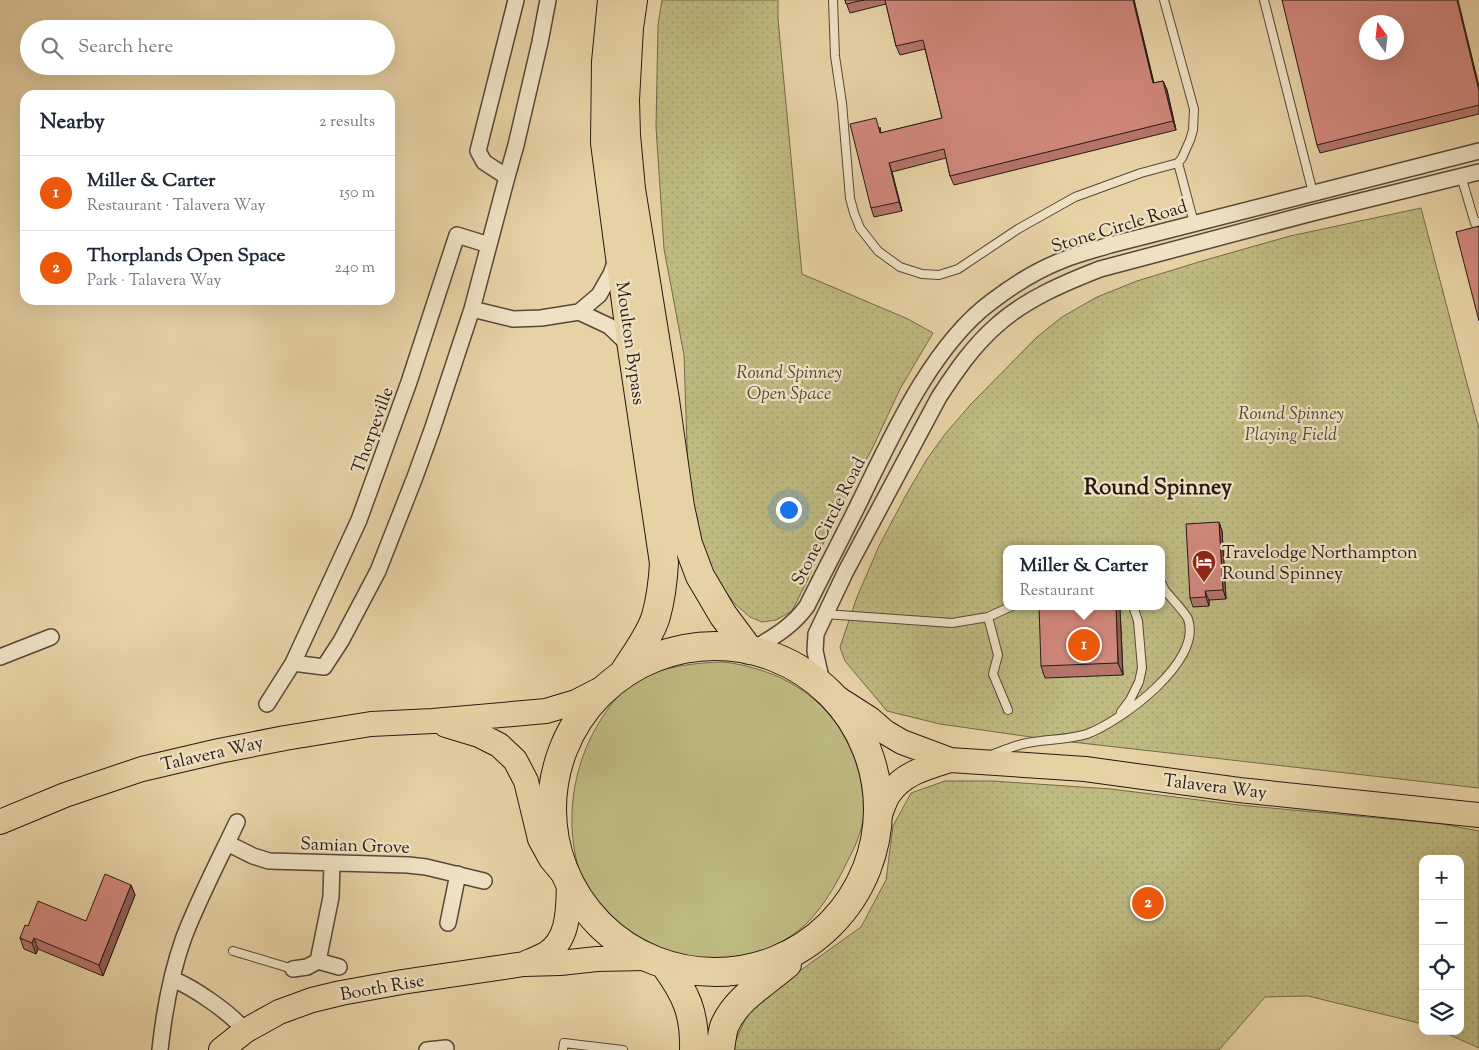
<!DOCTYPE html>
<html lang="en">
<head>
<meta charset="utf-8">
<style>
	:root { --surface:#fff; --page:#f6f6f7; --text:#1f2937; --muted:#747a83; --line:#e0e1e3; --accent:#ea580c }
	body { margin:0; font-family:"Sorts Mill Goudy",serif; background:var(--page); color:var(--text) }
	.controls { position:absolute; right:15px; bottom:15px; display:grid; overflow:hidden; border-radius:10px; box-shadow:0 5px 20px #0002 }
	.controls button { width:45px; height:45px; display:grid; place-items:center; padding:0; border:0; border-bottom:1px solid var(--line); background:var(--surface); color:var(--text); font:25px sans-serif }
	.compass { position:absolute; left:1359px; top:15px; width:45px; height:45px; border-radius:50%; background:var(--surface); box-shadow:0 5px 20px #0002; rotate:345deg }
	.you { position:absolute; left:788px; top:509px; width:18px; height:18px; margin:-12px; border:4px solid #fff; border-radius:50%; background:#1a73e8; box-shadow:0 0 0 8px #1a73e833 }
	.badge { display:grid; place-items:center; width:32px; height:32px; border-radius:50%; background:var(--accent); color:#fff; font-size:16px; font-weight:700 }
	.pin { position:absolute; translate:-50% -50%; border:2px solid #fff; box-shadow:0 1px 5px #0006 }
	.popup { position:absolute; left:1003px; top:545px; width:162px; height:65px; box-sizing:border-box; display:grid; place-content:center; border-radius:10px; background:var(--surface); filter:drop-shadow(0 1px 4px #0005); font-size:16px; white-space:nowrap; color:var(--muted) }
	.popup b { font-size:19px; color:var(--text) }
	.popup::after { content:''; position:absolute; left:50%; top:100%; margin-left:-10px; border:10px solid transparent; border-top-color:var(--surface) }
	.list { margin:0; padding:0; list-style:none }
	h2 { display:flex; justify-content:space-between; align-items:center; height:65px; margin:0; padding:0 20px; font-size:21px }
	h2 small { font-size:16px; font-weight:400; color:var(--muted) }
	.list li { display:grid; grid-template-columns:32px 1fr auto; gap:15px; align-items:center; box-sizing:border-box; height:75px; padding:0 20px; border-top:1px solid var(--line) }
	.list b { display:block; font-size:19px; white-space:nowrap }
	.list p { margin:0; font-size:16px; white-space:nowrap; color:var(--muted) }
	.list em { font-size:16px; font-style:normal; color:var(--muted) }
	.icon { flex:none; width:28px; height:28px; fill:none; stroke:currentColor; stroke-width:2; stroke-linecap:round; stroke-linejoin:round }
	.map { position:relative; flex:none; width:1479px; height:1050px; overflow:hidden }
	.search { position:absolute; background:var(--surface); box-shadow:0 5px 20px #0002; left:20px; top:20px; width:375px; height:55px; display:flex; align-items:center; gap:12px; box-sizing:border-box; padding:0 18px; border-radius:28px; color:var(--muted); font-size:19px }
	.panel { position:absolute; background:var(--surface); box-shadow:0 5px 20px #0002; left:20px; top:90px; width:375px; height:215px; border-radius:15px }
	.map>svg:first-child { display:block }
	.grass { fill:#beba81; stroke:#726a4a }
	.park { fill:url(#park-dots); stroke:#726a4a; fill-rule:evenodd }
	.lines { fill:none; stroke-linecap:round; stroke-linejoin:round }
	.lane-casing { stroke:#564838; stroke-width:10 }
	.street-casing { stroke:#564838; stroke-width:18 }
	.primary-casing { stroke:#251a14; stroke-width:26 }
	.highway-casing { stroke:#251a14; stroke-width:30 }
	.lane { stroke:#efe2c4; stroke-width:8 }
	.street { stroke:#efe2c4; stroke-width:15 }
	.primary { stroke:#e7d2a5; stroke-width:24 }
	.highway { stroke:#e7d2a5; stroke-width:28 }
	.wall { fill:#b4746a; stroke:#251a14 }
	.shaded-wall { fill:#925e56; stroke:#251a14 }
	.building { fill:#d1877b; stroke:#251a14; fill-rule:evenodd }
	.labels { text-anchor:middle; stroke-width:4.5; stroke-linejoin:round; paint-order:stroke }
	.street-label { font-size:18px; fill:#251a14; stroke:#efe2c4 }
	.park-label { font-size:18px; font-style:italic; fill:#534a35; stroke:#efe2c4 }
	.poi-label { font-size:18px; fill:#251a14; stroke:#efe2c4; text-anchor:start }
	.district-label { font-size:22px; font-weight:bold; fill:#251a14; stroke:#efe2c4 }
</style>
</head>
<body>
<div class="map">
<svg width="1479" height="1050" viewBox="0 0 1479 1050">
	<defs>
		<pattern id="park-dots" width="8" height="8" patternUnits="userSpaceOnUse" patternTransform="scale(1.25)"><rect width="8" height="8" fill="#beba81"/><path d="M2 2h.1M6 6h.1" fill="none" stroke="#a39f6f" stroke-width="1.8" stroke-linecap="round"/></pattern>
	</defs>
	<rect width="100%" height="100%" fill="#e7d2a5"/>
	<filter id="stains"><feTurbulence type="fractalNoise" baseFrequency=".004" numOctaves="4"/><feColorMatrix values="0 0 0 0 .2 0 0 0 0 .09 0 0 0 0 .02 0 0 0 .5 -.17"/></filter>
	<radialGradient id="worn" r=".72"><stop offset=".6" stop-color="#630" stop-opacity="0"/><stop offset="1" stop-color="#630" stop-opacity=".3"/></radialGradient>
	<path class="grass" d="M724 662C770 668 811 687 838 726 848 742 856 759 860 777 862 789 865 802 864 814 862 832 855 847 847 862 837 883 825 904 809 921 782 948 740 963 702 961 669 959 623 942 603 915 560 861 564 778 600 721 609 707 619 692 634 683 661 666 693 663 724 662Z"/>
	<path class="park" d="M662 0H778V19L802 274 908 319 933 333 900 389 873 447 830 528 807 581 792 611 776 620 762 622 750 617 735 604 713 575 689 504 684 355 664 249 656 127 658 25Z
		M1421 208 1479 429V788L1045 739 940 724 887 711 845 661 840 647 857 597 879 546 906 495 927 459 946 433 971 404 1037 337 1062 317 1097 297 1137 281 1202 261 1290 236ZM1006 549H1162V606H1006Z
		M945 781H992L1111 789 1239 805 1442 824 1479 831V1048L1441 1031H1460V859H1423V1024L1308 996 1265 997 1219 1050H731L752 1005 861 927 886 880 893 826 911 793Z"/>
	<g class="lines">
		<defs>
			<path id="lane" d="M833 0 835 56 842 103 850 198 854 213 860 228 878 251 900 267 922 274 939 275 958 269 1018 229 1075 197 1141 173 1178 163 1182 158 1190 140 1193 130 1194 109 1164 0
				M1264 0 1313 193
				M1178 163 1194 223
				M1461 176 1475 223 1479 222
				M825 614 952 623 988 617 1012 606
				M988 617 998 655 993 674 1008 710
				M1121 712 1130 700 1139 682 1142 668 1138 621 1133 606
				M991 755C1002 751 1015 745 1027 743 1047 739 1068 740 1087 734 1121 721 1203 662 1188 619 1185 612 1169 596 1164 589L1162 584
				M233 951 293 969
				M563 1050 564 1043 623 1050"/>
			<path id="street" d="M507 177 484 162 478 151 516 0
				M472 309 513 319 541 318 579 312 599 295 611 274 616 260
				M579 312 609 326 631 347
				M752 650C773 637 792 627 807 606 825 570 844 534 862 497 893 433 933 345 991 302 1013 285 1037 270 1063 260 1078 254 1094 250 1110 245L1479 151
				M0 657 51 637
				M293 663 324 667 341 641 378 571 415 477 432 430 472 309 507 177 516 145 540 42 548 0
				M823 687 815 651 816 634 846 571 939 397C956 371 973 346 997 325 1026 299 1064 283 1100 269L1312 213 1479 172
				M267 704 293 663 359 520 409 382 457 235 489 245
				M227 843 253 856 269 861 408 865 426 867 484 881
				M448 923 458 874
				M318 961 331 897 332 863
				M293 969 307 967 318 961 339 967
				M172 979C193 987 231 1013 245 1031
				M160 1050C164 1012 171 973 184 937 199 898 219 860 237 822
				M427 1050 446 1048"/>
			<path id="primary" d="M831 694 870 719 885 732 902 742 950 760 1085 769 1239 790 1479 815
				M446 725 479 735 499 745 515 760 526 781 540 839 551 859 566 877
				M878 819C882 811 884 801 889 794 903 773 928 767 950 760
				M0 822 65 795 142 769 219 751 285 738 371 724 433 721 546 711 576 702 609 685
				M528 962C534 960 540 957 546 954 570 939 568 908 569 883
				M221 1050 245 1031 279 1012 312 1000 341 993 402 982 524 964 560 963 597 959 646 958"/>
			<path id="highway" d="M612 0 606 62 605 143 632 348 664 563C663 581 661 598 656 616 650 636 634 656 623 674
				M633 0 629 28 625 100 626 135 631 189 665 400 680 507 688 544 700 576 723 615 749 650
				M552 809a163 163 0 1 1 326 0a163 163 0 1 1-326 0Z
				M665 965C686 994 695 1013 694 1050
				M720 1050C721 1043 722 1034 724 1027 735 999 765 983 787 964"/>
		</defs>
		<use href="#lane" class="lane-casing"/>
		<use href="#street" class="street-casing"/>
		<use href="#primary" class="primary-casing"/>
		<use href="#highway" class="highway-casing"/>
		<use href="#lane" class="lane"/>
		<use href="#street" class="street"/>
		<use href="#primary" class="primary"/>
		<use href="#highway" class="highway"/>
	</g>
	<path class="wall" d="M845 0H1134L1154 83 1163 81 1167 90 1176 130 954 185 950 176 946 158 892 172 902 211 874 217 871 208 880 127 881 133 942 118 925 49 900 55 896 46 886 4 850 13Z
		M1479 86V114L1320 153 1317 145Z
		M1219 522 1222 531 1226 599 1209 600V606L1193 607 1190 598Z
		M1120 609 1123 675 1045 678 1041 666Z
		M131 885 135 895 103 976 38 949 36 954 24 949 20 938 28 926 86 921Z"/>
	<path class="shaded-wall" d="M1133 0H1134L1156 92 1153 83Z
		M1457 0H1458L1479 86V91Z
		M1163 81 1167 90 1176 130 1173 121Z
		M889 163 892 172 902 211 899 202Z
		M1219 522 1222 531 1226 599 1223 590Z
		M1205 591 1209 600V606L1206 597Z
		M1116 606H1119L1120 609 1123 675 1118 663Z
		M131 885 135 895 103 976 99 965Z
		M34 938 38 949 36 954 32 943Z"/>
	<path class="building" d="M845 0H864L846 4Z
		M885 0H1133L1153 83 1163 81 1173 121 950 176 944 149 889 163 899 202 871 208 850 124 876 118 880 133 942 118 923 40 896 46Z
		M1282 0H1457L1479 91V105L1317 145ZM1366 22H1396V52H1366Z
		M1479 226V321L1456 232Z
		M1219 522 1223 590 1205 591 1206 597 1190 598 1186 524Z
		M1039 606H1116L1118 663 1041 666Z
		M105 874 131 885 99 965 34 938 32 943 20 938 25 925 28 926 38 901 86 921Z"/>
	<defs>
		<symbol id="hotel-pin" viewBox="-11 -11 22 30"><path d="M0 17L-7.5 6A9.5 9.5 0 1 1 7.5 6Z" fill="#8f2418" stroke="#efe2c4"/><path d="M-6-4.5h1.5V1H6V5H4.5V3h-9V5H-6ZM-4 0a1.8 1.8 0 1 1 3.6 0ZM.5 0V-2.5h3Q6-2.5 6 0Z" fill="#fff"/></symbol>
	</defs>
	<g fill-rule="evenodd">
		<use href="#hotel-pin" x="1190" y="548" width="28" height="38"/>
	</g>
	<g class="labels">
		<g class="street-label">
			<text transform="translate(1119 226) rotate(-17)" y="6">Stone Circle Road</text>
			<text transform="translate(631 343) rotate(82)" y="6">Moulton Bypass</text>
			<text transform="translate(372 430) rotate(-70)" y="6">Thorpeville</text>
			<text transform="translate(828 521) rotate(-63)" y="6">Stone Circle Road</text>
			<text transform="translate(212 753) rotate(-13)" y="6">Talavera Way</text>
			<text transform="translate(1215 786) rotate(7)" y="6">Talavera Way</text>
			<text transform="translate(355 845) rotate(2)" y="6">Samian Grove</text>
			<text transform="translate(382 987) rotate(-10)" y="6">Booth Rise</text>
		</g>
		<g class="park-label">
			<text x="789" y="378">Round Spinney<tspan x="789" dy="21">Open Space</tspan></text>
			<text x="1291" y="419">Round Spinney<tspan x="1291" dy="21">Playing Field</tspan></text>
		</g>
		<g class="poi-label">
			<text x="1222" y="558">Travelodge Northampton<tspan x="1222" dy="21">Round Spinney</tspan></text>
		</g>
		<g class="district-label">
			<text x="1158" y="494">Round Spinney</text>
		</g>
	</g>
	<rect width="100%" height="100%" filter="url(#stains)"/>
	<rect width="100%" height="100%" fill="url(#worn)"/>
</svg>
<div class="controls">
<button>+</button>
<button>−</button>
<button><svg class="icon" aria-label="locate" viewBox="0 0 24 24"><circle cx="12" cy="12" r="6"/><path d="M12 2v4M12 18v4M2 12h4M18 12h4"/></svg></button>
<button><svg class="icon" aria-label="layers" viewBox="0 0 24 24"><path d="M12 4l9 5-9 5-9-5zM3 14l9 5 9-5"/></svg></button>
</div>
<svg class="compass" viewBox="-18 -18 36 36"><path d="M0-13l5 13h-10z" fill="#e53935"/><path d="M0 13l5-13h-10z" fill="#747a83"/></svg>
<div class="you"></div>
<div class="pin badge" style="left:1084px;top:645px">1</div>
<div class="popup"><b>Miller &amp; Carter</b>Restaurant</div>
<div class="pin badge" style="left:1148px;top:903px">2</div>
<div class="search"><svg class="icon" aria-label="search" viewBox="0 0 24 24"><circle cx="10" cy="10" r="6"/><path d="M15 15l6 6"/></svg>Search here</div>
<section class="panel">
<h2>Nearby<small>2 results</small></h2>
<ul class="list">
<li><span class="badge">1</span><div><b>Miller &amp; Carter</b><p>Restaurant · Talavera Way</p></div><em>150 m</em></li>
<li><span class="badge">2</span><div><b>Thorplands Open Space</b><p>Park · Talavera Way</p></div><em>240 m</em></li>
</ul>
</section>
</div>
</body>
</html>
